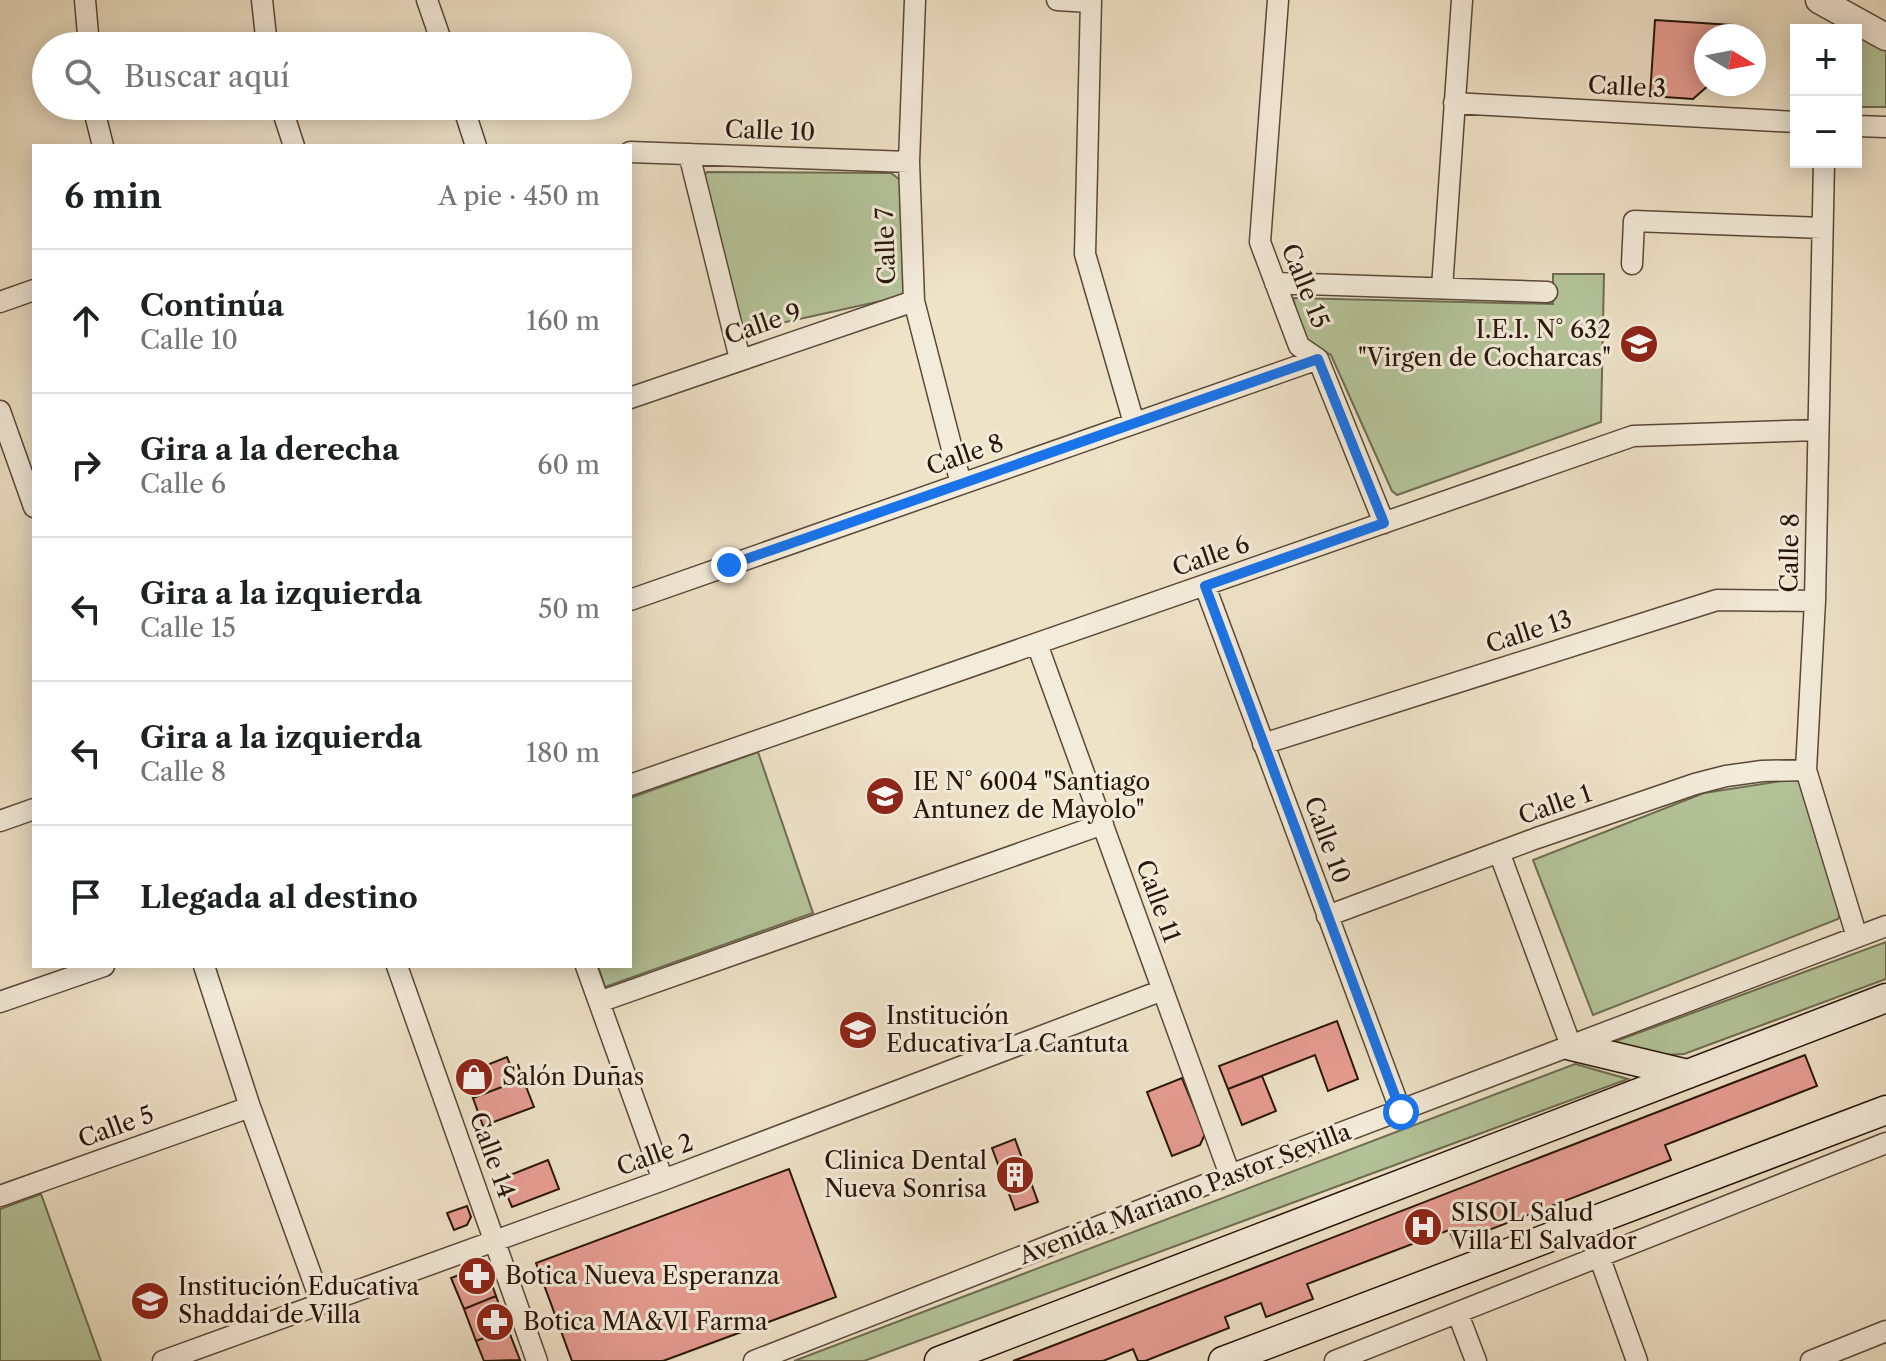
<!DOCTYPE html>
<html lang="es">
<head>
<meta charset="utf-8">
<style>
	:root { --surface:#fff; --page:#f2f2f2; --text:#202124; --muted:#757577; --line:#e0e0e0 }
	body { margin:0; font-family:"Libre Caslon Text",serif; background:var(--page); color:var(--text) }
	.controls { position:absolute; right:24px; top:24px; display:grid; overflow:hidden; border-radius:0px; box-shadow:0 4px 20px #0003 }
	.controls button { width:72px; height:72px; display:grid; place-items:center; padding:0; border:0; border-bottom:2px solid var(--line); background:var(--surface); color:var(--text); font:40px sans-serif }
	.compass { position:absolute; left:1694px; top:24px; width:72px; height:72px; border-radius:50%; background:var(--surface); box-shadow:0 4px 20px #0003; rotate:100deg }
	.stop { position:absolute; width:24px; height:24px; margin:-18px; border:6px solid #1a73e8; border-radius:50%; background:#fff }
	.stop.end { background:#1a73e8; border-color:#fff; box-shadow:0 2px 8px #0008 }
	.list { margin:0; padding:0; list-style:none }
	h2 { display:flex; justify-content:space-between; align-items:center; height:104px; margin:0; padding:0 32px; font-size:34px }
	h2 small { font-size:26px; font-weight:400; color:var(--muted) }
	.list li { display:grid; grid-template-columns:52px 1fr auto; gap:24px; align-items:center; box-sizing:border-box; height:144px; padding:0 32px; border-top:2px solid var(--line) }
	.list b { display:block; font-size:30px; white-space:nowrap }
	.list p { margin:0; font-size:26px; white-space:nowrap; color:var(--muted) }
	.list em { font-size:26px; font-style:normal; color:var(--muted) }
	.icon { flex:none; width:44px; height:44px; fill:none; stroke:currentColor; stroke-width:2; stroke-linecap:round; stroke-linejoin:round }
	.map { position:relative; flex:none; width:1886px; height:1361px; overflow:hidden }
	.search { position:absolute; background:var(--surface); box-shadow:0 4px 20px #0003; left:32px; top:32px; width:600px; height:88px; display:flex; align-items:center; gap:20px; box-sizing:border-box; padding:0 28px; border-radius:44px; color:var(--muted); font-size:30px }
	.panel { position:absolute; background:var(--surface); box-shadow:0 4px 20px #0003; left:32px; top:144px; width:600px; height:824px; border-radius:0px }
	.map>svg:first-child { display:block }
	.green { fill:#b4c499; stroke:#6e6c51; stroke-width:2 }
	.building { fill:#e79d92; stroke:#291509; stroke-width:2 }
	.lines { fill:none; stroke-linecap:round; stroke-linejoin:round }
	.minor-casing { stroke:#5a4838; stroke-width:23 }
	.tertiary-casing { stroke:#5a4838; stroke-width:29 }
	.secondary-casing { stroke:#291509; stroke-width:31 }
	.minor { stroke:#f4ecdb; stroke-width:20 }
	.tertiary { stroke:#f4ecdb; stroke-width:26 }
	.secondary { stroke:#f4ecdb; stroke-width:28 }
	.route { stroke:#1a73e8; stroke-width:10 }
	.labels { text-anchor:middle; stroke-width:6; stroke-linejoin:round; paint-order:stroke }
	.street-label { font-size:24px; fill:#291509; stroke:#f4ecdb }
	.poi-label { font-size:24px; fill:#291509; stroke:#f4ecdb; text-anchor:start }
</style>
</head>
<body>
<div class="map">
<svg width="1886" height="1361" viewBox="0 0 1886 1361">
	<rect width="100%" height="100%" fill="#eee2c7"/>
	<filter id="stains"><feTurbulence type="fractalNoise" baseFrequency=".0025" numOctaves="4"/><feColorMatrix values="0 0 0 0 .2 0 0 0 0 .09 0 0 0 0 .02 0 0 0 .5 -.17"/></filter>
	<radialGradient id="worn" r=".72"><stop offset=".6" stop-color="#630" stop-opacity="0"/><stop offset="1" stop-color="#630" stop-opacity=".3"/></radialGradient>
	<path class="green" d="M1856 33 1886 50V107H1856Z
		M707 172 891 173 900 180 904 296 745 331 738 328 702 179Z
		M1553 274H1604L1601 422 1397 495 1392 491 1331 355 1303 339 1293 298 1553 304Z
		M758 752 813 913 605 987 598 966H630V798Z
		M1788 780 1799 781 1803 785 1840 914 1838 919 1593 1015 1533 860 1704 793Z
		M1886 942V979L1684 1054 1665 1055 1608 1044Z
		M1575 1064 1628 1079 864 1361H794Z
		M41 1194 101 1361H0V1209Z"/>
	<path class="building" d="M1655 20 1732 25 1731 36H1706V84H1710L1693 99 1650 96Z
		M1337 1021 1358 1079 1328 1091 1315 1055 1228 1089 1219 1066Z
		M1805 1055 1817 1086 1665 1145 1671 1160 1455 1243 1449 1230 1307 1284 1313 1299 1266 1317 1261 1303 1225 1317 1229 1328 1145 1361H1138L1133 1349 1103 1361H1013Z
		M507 1057 511 1067 518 1065 523 1079 473 1098 464 1074Z
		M1262 1076 1276 1111 1242 1125 1228 1089Z
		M1182 1078 1205 1134 1200 1145 1172 1156 1147 1092Z
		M523 1079 534 1107 483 1126 473 1098Z
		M1015 1139 1038 1202 1015 1210 992 1148Z
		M548 1160 559 1189 512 1207 500 1179Z
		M789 1169 836 1297 663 1361H572L536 1263Z
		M467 1206 471 1217 467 1225 454 1230 447 1213Z
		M479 1267 487 1271 496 1296 464 1309 451 1278Z
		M496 1296 508 1329 476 1341 464 1309Z
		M508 1329 520 1360 484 1361 476 1341Z"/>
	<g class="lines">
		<defs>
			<path id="minor" d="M85 0 89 46
				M262 0 267 46
				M427 0 443 46
				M915 0 909 162 914 301 961 484
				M1057 0 1090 2
				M1091 0 1085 254 1134 423
				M1278 0 1260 242 1299 346 1318 359 1384 523
				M1454 103 1796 122
				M93 106 103 146
				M281 106 294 146
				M463 106 476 146
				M1856 126 1886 127
				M630 152 909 162
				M689 154 740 359
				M1824 162 1815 601 1806 770 1857 937
				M1632 264 1634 221 1822 228
				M1275 283 1547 292
				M1442 288 1462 0
				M0 302 34 290
				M630 398 914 301
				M0 411 34 507
				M1205 586 1401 1112
				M630 600 1318 359
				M1037 644 1230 1175
				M1263 744 1717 600 1815 601
				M630 785 1633 436 1818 430
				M0 821 34 809
				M1499 852 1571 1046
				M1327 916 1537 838 1695 784 1726 776 1762 771 1806 770
				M204 966 250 1107 321 1302
				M397 966 537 1361
				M586 966 663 1180
				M0 1002 104 966
				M599 1002 1103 824
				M0 1196 250 1107
				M1599 1256 1637 1361
				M1458 1314 1476 1361
				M163 1361 663 1180 1163 990
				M754 1361 1230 1175 1886 926
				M1335 1361 1886 1143
				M1811 1361 1886 1331"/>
			<path id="tertiary" d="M1819 0 1886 37"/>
			<path id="secondary" d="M1571 1046 1688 1074
				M939 1361 1886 998
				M1223 1361 1886 1110"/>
		</defs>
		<use href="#minor" class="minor-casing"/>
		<use href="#tertiary" class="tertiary-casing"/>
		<use href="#secondary" class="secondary-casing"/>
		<use href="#minor" class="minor"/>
		<use href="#tertiary" class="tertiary"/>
		<use href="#secondary" class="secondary"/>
	</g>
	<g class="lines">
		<path class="route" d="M729 565 1318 359 1384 523 1205 586 1401 1112"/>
	</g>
	<defs>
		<symbol id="school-disc" viewBox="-11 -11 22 22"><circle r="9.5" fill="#8f2418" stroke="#f4ecdb"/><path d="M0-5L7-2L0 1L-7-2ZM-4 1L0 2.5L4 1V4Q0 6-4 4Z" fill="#fff"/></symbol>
		<symbol id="shop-disc" viewBox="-11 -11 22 22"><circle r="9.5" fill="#8f2418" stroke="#f4ecdb"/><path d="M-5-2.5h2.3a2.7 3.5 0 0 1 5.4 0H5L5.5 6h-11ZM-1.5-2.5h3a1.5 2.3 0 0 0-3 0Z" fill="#fff"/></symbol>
		<symbol id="building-disc" viewBox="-11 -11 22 22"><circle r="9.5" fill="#8f2418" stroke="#f4ecdb"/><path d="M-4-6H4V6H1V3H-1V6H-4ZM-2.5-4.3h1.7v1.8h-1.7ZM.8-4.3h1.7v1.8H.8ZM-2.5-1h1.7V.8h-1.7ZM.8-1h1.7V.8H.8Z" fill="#fff"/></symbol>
		<symbol id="hospital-disc" viewBox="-11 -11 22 22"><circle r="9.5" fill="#8f2418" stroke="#f4ecdb"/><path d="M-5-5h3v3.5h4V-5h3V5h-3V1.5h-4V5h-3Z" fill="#fff"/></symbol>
		<symbol id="pharmacy-disc" viewBox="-11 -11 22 22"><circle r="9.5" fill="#8f2418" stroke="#f4ecdb"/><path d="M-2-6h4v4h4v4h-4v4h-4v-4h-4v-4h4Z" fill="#fff"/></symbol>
	</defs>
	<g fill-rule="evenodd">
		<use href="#school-disc" x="1617" y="322" width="44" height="44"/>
		<use href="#school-disc" x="863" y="774" width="44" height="44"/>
		<use href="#school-disc" x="836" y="1008" width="44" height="44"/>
		<use href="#shop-disc" x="452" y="1055" width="44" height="44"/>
		<use href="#building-disc" x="993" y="1153" width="44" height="44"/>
		<use href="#hospital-disc" x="1401" y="1205" width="44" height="44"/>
		<use href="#pharmacy-disc" x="455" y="1254" width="44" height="44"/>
		<use href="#school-disc" x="128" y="1279" width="44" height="44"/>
		<use href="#pharmacy-disc" x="473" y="1300" width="44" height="44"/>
	</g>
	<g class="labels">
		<g class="street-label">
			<text transform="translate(1627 87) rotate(3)" y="8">Calle 3</text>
			<text transform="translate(770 131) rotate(2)" y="8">Calle 10</text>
			<text transform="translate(886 246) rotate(-92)" y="8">Calle 7</text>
			<text transform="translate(1305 286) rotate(68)" y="8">Calle 15</text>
			<text transform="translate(763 324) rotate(-19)" y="8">Calle 9</text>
			<text transform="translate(965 455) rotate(-19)" y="8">Calle 8</text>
			<text transform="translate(1790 553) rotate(-89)" y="8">Calle 8</text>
			<text transform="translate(1211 556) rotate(-19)" y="8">Calle 6</text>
			<text transform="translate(1529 632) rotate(-18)" y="8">Calle 13</text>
			<text transform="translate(1555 805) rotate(-19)" y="8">Calle 1</text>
			<text transform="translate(1327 840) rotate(70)" y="8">Calle 10</text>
			<text transform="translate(1158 901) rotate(70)" y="8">Calle 11</text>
			<text transform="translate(116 1127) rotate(-20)" y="8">Calle 5</text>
			<text transform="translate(492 1155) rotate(70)" y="8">Calle 14</text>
			<text transform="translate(655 1155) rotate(-20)" y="8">Calle 2</text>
			<text transform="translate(1185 1194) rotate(-21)" y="8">Avenida Mariano Pastor Sevilla</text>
		</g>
		<g class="poi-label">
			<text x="1611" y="338" text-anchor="end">I.E.I. N° 632<tspan x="1611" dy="28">"Virgen de Cocharcas"</tspan></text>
			<text x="913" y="790">IE N° 6004 "Santiago<tspan x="913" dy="28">Antunez de Mayolo"</tspan></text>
			<text x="886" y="1024">Institución<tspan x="886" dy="28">Educativa La Cantuta</tspan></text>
			<text x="502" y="1085">Salón Duñas</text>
			<text x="987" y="1169" text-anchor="end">Clinica Dental<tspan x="987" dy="28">Nueva Sonrisa</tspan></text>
			<text x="1451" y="1221">SISOL Salud<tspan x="1451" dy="28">Villa El Salvador</tspan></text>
			<text x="505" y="1284">Botica Nueva Esperanza</text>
			<text x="178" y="1295">Institución Educativa<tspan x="178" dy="28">Shaddai de Villa</tspan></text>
			<text x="523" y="1330">Botica MA&amp;VI Farma</text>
		</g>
	</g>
	<rect width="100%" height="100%" filter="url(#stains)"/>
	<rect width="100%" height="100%" fill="url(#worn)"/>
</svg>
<div class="controls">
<button>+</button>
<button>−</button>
</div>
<svg class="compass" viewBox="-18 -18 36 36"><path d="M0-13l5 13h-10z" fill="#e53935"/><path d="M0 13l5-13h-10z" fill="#757577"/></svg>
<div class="stop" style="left:1401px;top:1112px"></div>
<div class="stop end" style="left:729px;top:565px"></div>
<div class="search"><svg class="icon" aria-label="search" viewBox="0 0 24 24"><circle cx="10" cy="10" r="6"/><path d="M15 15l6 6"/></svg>Buscar aquí</div>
<section class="panel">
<h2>6 min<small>A pie · 450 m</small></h2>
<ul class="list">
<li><svg class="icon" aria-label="ahead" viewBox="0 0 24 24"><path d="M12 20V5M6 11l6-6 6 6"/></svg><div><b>Continúa</b><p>Calle 10</p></div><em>160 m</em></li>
<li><svg class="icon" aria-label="right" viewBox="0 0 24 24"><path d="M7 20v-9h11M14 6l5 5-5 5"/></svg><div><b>Gira a la derecha</b><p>Calle 6</p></div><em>60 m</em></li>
<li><svg class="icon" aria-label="left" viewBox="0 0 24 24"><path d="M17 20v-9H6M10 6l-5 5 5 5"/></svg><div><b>Gira a la izquierda</b><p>Calle 15</p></div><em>50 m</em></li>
<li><svg class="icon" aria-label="left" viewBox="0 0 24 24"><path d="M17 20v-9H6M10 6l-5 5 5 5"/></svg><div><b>Gira a la izquierda</b><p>Calle 8</p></div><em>180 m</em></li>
<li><svg class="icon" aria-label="arrive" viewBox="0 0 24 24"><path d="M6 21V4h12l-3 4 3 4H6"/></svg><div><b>Llegada al destino</b></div></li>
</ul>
</section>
</div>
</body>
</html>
